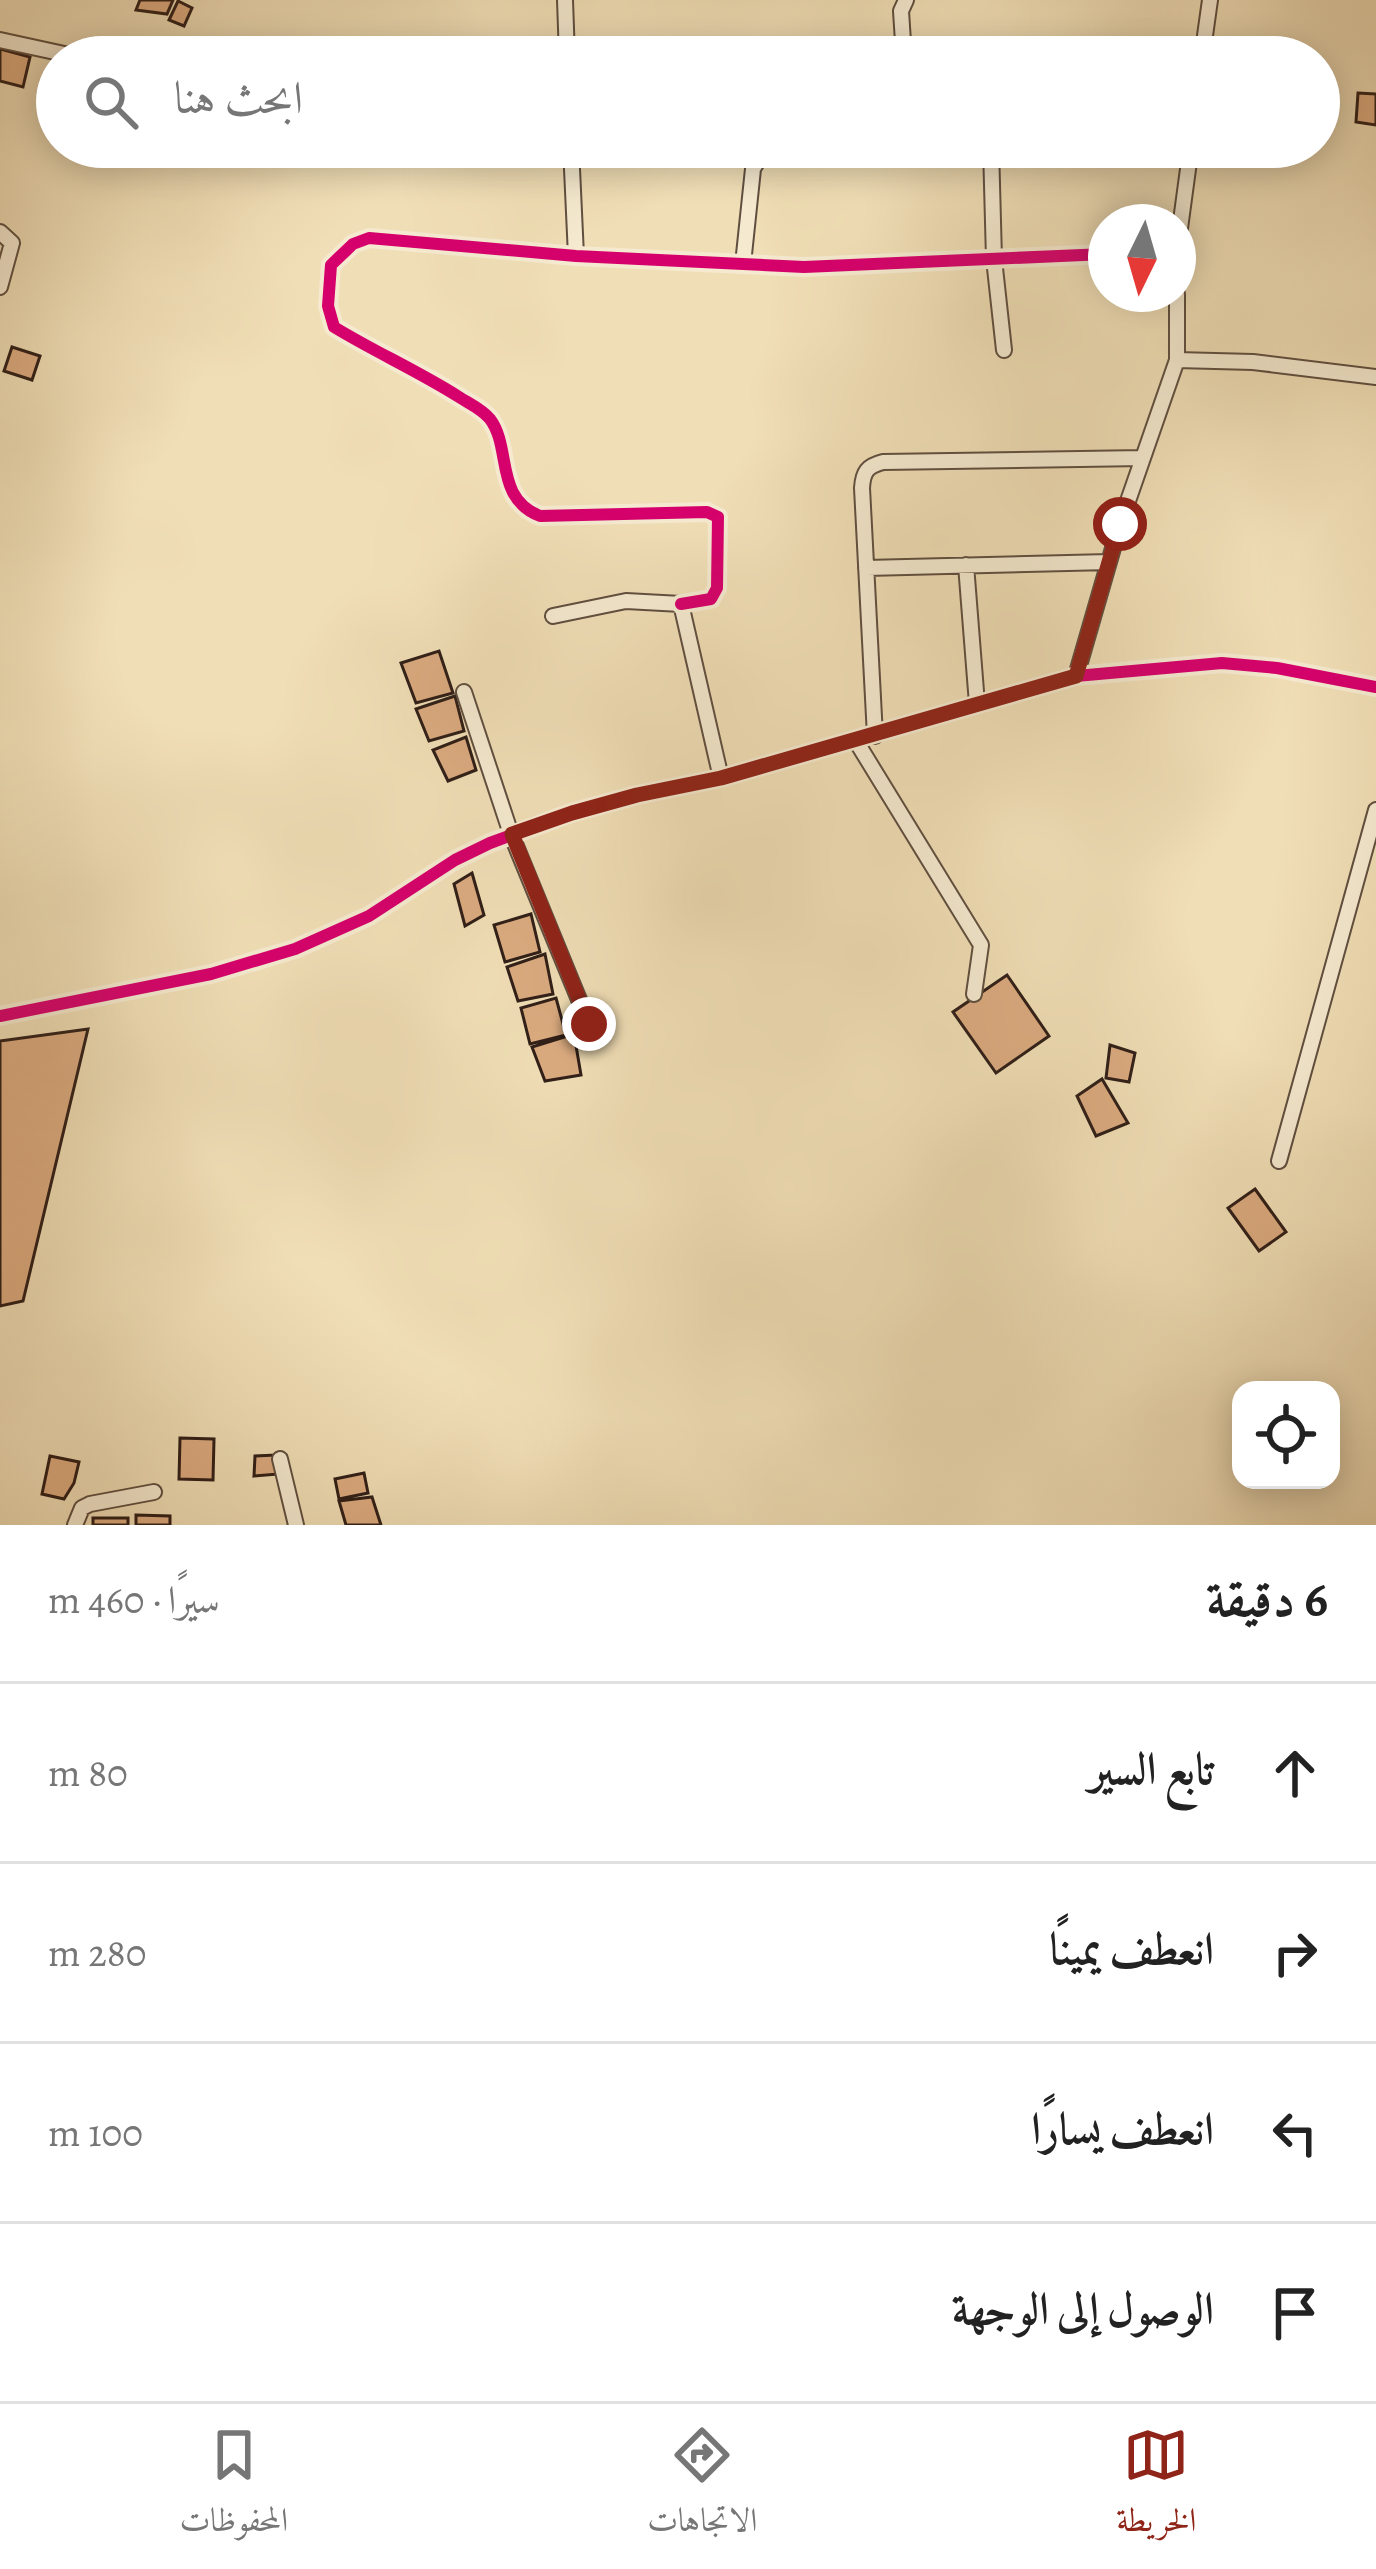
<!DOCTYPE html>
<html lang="ar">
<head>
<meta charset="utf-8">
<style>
	:root { --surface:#fff; --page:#f2f2f2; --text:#222; --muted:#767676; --line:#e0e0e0; --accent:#8f2418 }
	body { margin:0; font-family:Alegreya,Amiri,serif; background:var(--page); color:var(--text); direction:rtl }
	.controls { position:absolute; right:36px; bottom:36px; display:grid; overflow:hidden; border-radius:24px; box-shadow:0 6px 30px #0003 }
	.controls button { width:108px; height:108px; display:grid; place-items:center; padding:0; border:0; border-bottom:3px solid var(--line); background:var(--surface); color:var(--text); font:60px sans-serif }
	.compass { position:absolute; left:1088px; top:204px; width:108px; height:108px; border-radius:50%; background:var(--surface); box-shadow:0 6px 30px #0003; rotate:185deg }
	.stop { position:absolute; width:36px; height:36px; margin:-27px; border:9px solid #8f2418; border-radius:50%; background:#fff }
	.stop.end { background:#8f2418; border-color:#fff; box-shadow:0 3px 12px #0008 }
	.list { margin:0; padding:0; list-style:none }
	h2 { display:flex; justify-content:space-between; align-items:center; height:156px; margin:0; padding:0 48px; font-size:51px }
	h2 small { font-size:39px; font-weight:400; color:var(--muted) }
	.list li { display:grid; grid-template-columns:78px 1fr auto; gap:36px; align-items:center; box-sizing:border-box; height:180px; padding:0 48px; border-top:3px solid var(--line) }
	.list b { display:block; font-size:45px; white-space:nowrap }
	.list em { font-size:39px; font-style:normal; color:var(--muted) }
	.icon { flex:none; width:66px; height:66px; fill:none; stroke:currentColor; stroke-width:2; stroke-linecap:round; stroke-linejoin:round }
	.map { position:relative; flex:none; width:1376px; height:1525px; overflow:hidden; direction:ltr }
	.search { position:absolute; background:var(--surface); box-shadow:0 6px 30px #0003; left:36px; right:36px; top:36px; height:132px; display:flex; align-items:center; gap:30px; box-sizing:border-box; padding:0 42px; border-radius:66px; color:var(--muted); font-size:45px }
	.sheet { height:876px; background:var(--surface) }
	nav { display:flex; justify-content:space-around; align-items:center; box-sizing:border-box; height:168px; border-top:3px solid var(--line); background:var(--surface); font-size:33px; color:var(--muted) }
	nav a { display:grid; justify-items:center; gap:6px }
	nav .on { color:var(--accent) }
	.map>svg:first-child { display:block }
	.building { fill:#dbab80; stroke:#301f18; stroke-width:3 }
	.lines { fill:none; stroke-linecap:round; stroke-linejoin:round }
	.minor-casing { stroke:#604f40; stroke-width:18 }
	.minor { stroke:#f5ead0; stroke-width:14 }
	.cycleway-casing { stroke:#f5ead0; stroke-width:20 }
	.cycleway { stroke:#d6006c; stroke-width:12 }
	.route { stroke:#8f2418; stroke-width:15 }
</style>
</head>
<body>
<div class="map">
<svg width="1376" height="1525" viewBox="0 0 1376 1525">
	<rect width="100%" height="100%" fill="#f0deb6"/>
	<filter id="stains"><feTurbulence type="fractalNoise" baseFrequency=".00167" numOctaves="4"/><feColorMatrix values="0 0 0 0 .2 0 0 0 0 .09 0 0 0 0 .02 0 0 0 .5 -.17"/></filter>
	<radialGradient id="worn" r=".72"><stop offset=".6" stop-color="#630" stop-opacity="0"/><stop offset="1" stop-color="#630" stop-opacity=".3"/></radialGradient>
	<path class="building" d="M140 0H173L167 14 136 10Z
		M178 1 192 8 184 26 169 20Z
		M0 49 30 57 23 87 0 81Z
		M1358 93 1376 94V125L1356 122Z
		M12 347 40 356 32 380 4 371Z
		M439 651 453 693 416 703 401 663Z
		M455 696 464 731 429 741 416 709Z
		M466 737 476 770 448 781 433 750Z
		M472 873 484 915 465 926 454 884Z
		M531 914 540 952 505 962 494 925Z
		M545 954 553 994 518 1001 507 967Z
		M1007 975 1049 1036 996 1073 953 1012Z
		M556 998 566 1035 530 1044 521 1008Z
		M88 1029 23 1301 0 1306V1041Z
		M574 1034 581 1075 545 1081 532 1047Z
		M1110 1045 1135 1053 1129 1082 1106 1078Z
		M1102 1079 1128 1123 1096 1136 1077 1096Z
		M1255 1189 1286 1232 1259 1251 1228 1208Z
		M180 1438 214 1439 213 1480 179 1479Z
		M276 1455 279 1474 254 1476 255 1456Z
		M50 1456 79 1462 74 1483 64 1499 42 1494Z
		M364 1473 368 1493 339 1499 335 1479Z
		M372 1497 381 1525H346L339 1501Z
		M136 1515 170 1516V1525H136Z
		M93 1518H128V1525H93Z"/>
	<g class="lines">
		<defs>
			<path id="minor" d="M565 0 567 57
				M0 40 78 57
				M171 57 174 53
				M904 57 901 11 906 0
				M1202 57 1210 0
				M571 147 576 256
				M991 147 994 259 1004 350
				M0 232 12 243 0 287
				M1178 243 1191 147
				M743 264 753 169C764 146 782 149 805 147
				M1177 294V360
				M966 565 977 704
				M866 568 1109 562
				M681 604 711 599 717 588 718 517 707 512 540 516C494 498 512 448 490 419 482 409 470 404 459 397 418 371 375 352 334 327L328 306 331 265 353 244 369 238 576 256 804 267 1106 254
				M553 616 626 601 681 604 721 778
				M1076 676 1120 524 1177 360 1253 362 1376 377
				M464 692 511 834 589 1024
				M875 736 862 488C863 472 867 466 883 462L1143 458
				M856 741 981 945 974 994
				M0 1016 211 974 295 949 369 916 455 860 490 843 571 813 637 795 721 778 1076 676 1222 663 1277 668 1376 687
				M1279 1161 1376 810
				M280 1459 296 1525
				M75 1525 82 1508 90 1504 154 1492"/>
		</defs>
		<use href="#minor" class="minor-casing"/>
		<use href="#minor" class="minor"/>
		<defs>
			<path id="cycleway" d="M681 604 711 599 717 588 718 517 707 512 540 516C494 498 512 448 490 419 482 409 470 404 459 397 418 371 375 352 334 327L328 306 331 265 353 244 369 238 576 256 804 267 1106 254
				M0 1016 211 974 295 949 369 916 455 860 490 843 571 813 637 795 721 778 1076 676 1222 663 1277 668 1376 687"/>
		</defs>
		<use href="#cycleway" class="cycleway-casing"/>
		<use href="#cycleway" class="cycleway"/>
	</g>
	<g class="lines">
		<path class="route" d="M589 1024 512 834 572 813 637 795 721 778 1076 676 1120 524"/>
	</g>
	<rect width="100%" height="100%" filter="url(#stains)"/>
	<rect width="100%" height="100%" fill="url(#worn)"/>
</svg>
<div class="controls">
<button><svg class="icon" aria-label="locate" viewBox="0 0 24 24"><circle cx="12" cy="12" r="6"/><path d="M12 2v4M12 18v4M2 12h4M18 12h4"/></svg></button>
</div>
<svg class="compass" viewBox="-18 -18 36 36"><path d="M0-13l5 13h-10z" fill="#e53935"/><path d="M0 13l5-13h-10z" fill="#767676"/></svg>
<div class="stop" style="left:1120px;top:524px"></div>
<div class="stop end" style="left:589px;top:1024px"></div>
<div class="search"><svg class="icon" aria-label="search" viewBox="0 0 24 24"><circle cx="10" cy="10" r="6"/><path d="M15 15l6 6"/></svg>ابحث هنا</div>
</div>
<section class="sheet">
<h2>6 دقيقة<small>سيرًا · 460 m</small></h2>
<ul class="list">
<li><svg class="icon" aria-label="ahead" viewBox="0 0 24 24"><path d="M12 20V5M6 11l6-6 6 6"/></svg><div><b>تابع السير</b></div><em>80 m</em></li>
<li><svg class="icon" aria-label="right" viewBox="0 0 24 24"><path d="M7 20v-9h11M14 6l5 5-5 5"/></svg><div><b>انعطف يمينًا</b></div><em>280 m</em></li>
<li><svg class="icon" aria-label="left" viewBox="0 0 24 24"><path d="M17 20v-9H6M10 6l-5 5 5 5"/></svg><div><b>انعطف يسارًا</b></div><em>100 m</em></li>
<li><svg class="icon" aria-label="arrive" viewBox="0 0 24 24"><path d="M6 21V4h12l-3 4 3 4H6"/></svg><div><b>الوصول إلى الوجهة</b></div></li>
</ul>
</section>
<nav>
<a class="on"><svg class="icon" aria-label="map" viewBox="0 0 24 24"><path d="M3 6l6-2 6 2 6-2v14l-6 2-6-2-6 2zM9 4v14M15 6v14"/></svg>الخريطة</a>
<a><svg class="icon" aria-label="directions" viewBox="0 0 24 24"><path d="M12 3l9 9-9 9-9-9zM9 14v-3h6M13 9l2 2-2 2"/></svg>الاتجاهات</a>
<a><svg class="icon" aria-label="saved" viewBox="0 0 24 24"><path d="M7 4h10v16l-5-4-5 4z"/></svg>المحفوظات</a>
</nav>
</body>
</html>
